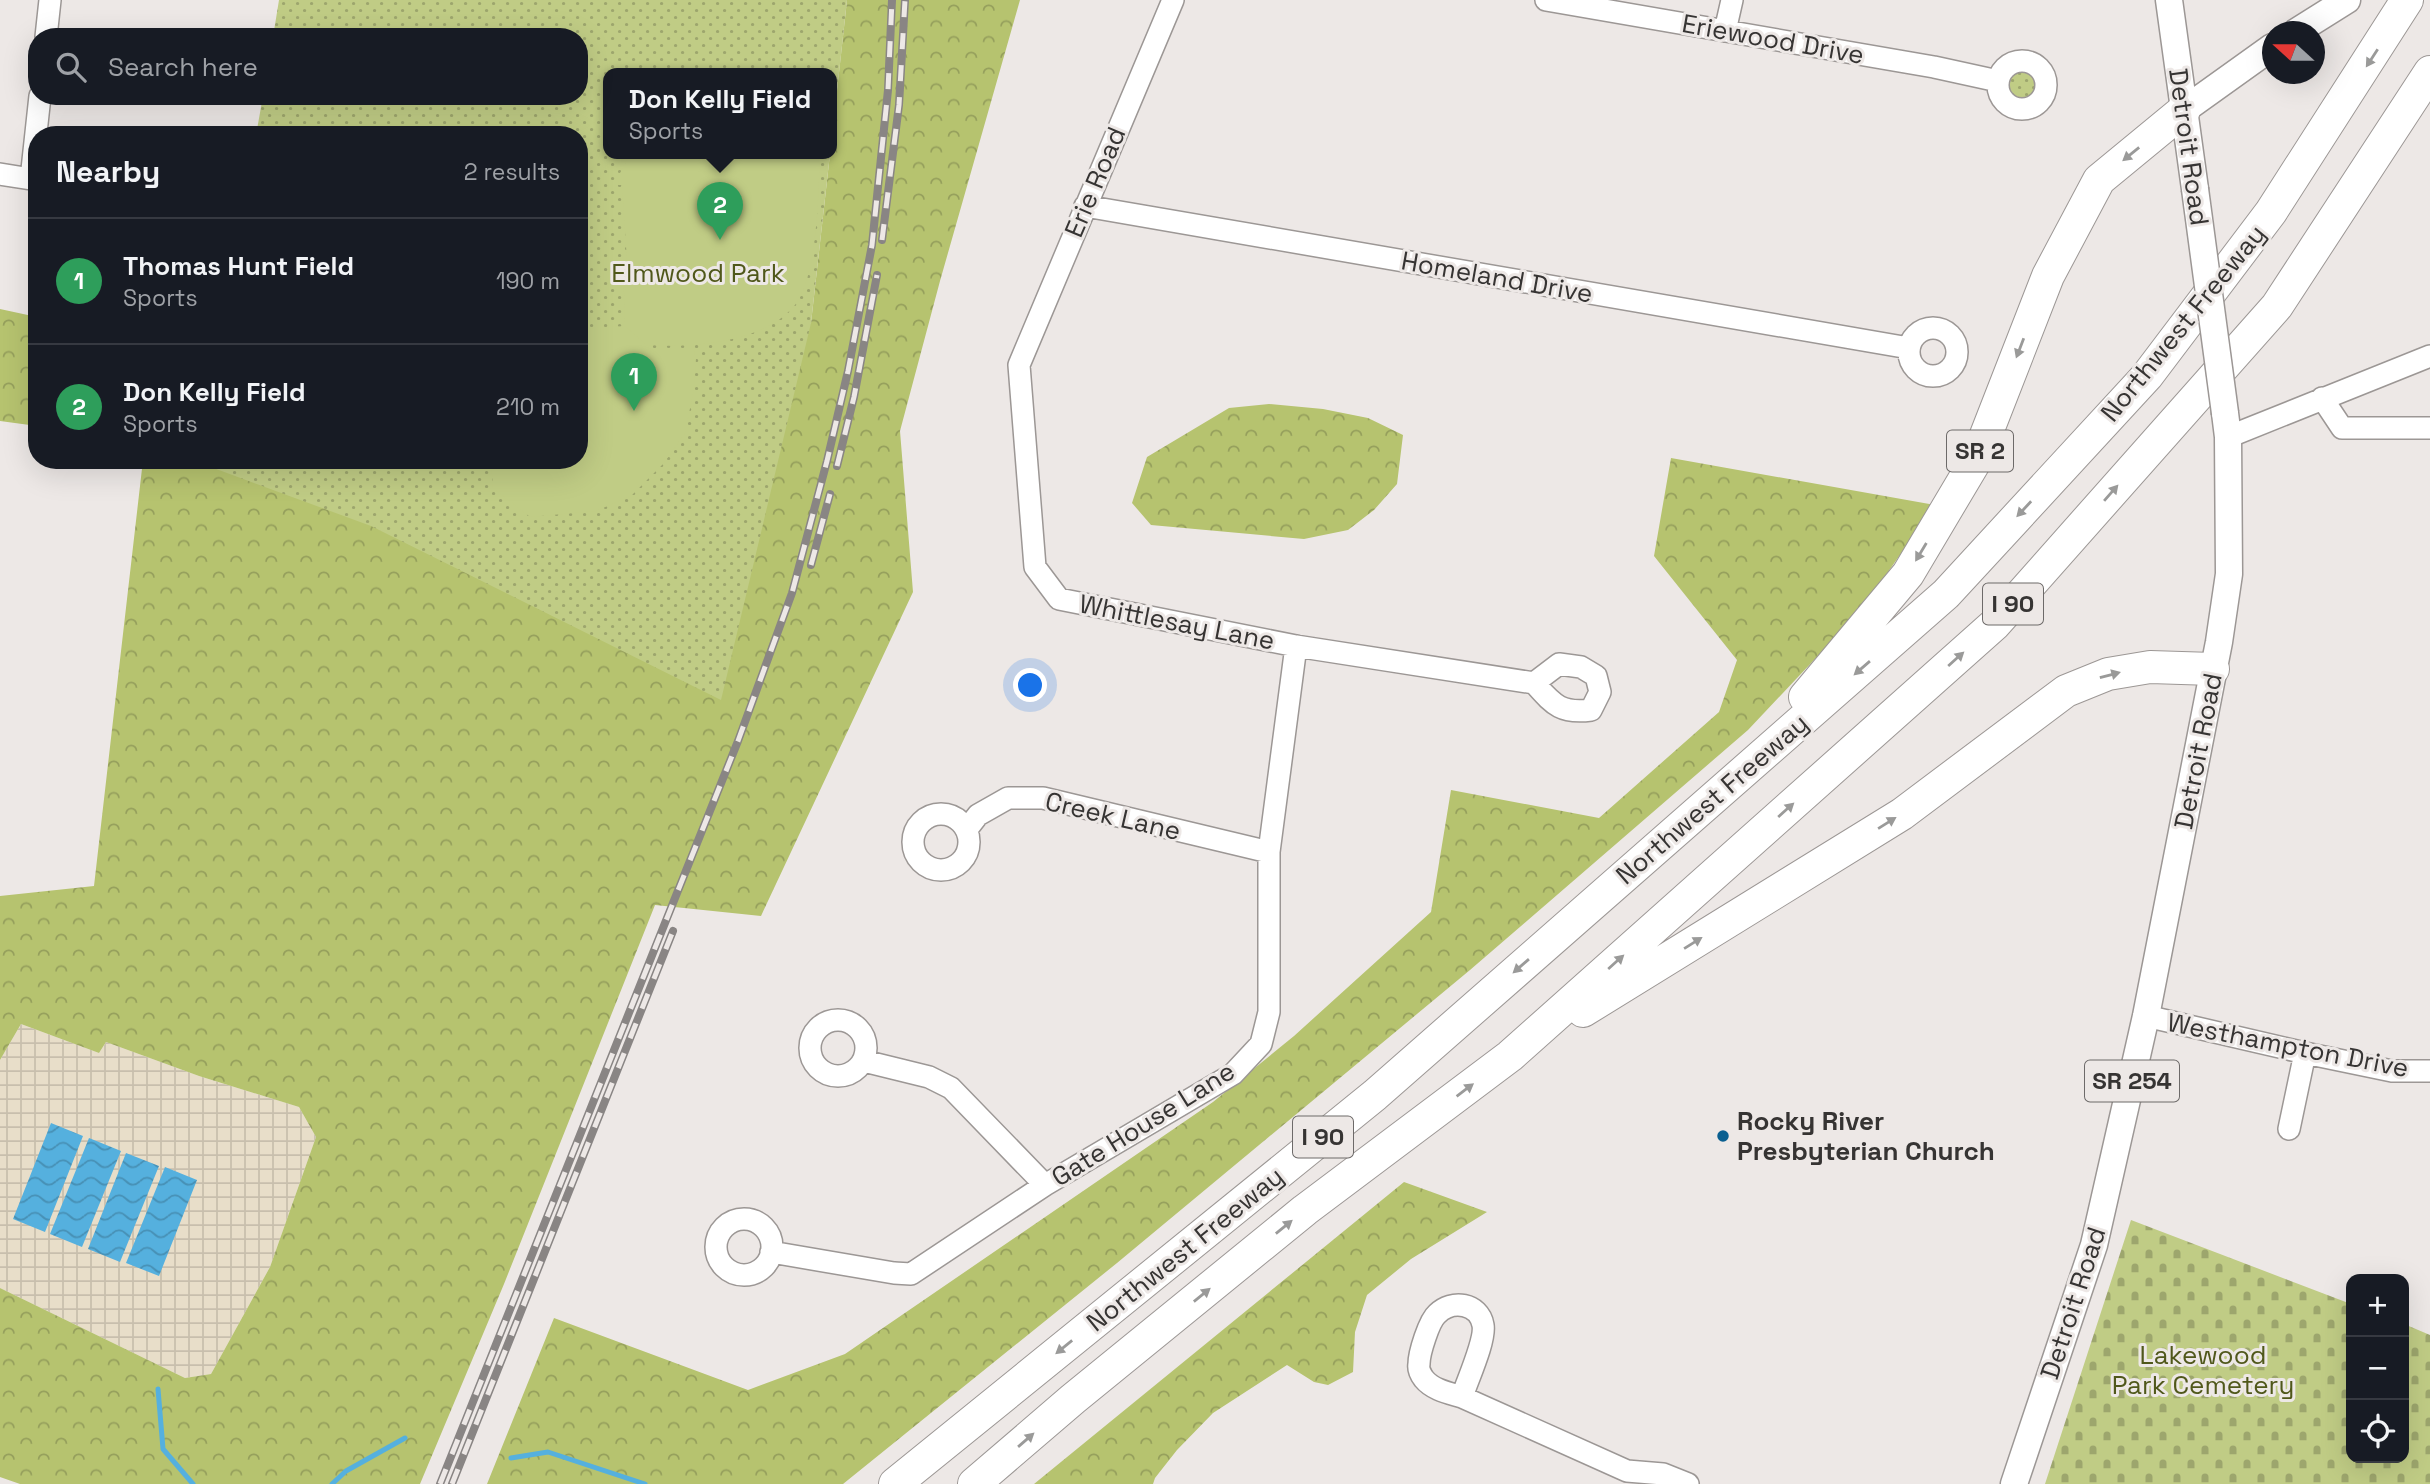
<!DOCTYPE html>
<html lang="en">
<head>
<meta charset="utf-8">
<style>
	:root { --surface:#171b24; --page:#20242c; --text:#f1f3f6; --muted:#9ea1a6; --line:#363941; --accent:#89b0c8 }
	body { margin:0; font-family:"Space Grotesk",sans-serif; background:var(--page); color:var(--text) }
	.controls { position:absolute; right:21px; bottom:21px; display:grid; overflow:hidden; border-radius:14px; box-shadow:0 7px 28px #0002 }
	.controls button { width:63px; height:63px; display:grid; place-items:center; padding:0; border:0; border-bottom:2px solid var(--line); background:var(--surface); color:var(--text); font:35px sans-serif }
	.compass { position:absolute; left:2262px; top:21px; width:63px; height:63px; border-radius:50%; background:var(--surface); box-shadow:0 7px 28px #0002; rotate:291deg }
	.you { position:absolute; left:1031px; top:686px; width:24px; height:24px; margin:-18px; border:5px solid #fff; border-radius:50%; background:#1a73e8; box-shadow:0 0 0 10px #1a73e833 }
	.badge { display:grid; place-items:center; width:46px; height:46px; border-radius:50%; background:var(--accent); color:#fff; font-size:23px; font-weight:700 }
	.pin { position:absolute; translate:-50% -58px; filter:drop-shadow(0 2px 4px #0008) }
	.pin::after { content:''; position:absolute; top:37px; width:24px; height:21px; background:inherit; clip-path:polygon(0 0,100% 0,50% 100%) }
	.popup { position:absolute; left:603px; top:68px; width:234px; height:91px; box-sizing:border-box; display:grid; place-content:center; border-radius:14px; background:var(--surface); filter:drop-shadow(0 2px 5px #0005); font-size:23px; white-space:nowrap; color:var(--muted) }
	.popup b { font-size:26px; color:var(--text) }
	.popup::after { content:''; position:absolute; left:50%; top:100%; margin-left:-14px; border:14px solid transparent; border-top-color:var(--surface) }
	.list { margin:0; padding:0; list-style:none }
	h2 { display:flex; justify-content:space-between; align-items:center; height:91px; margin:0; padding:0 28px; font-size:30px }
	h2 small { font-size:23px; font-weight:400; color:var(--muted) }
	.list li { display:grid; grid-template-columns:46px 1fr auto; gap:21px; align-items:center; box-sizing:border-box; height:126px; padding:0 28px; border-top:2px solid var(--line) }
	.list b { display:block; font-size:26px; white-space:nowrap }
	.list p { margin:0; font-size:23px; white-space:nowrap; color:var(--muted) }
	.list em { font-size:23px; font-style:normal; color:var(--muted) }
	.icon { flex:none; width:38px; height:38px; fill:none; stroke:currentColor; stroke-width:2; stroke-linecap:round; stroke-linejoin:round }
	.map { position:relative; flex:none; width:2430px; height:1484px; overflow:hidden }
	.search { position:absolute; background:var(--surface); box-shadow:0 7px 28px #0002; left:28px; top:28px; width:560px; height:77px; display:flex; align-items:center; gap:18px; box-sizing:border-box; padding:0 24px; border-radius:28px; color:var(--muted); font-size:26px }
	.panel { position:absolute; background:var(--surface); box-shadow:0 7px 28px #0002; left:28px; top:126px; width:560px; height:343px; border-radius:28px }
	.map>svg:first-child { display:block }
	.industrial { fill:url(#industrial-grid) }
	.forest { fill:url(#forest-crowns) }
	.cemetery { fill:url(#cemetery-stones) }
	.park { fill:url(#park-dots) }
	.garden { fill:#c0cc85 }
	.water { fill:url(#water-waves) }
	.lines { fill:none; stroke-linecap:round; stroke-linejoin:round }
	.stream { stroke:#55b0de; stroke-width:5 }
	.minor-casing { stroke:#9c9795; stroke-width:24 }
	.major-casing { stroke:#9c9795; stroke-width:29 }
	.highway-casing { stroke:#9c9795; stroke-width:34 }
	.minor { stroke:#fff; stroke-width:21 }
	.major { stroke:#fff; stroke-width:26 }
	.highway { stroke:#fff; stroke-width:32 }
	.rail-casing { stroke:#898584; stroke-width:8 }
	.rail { stroke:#ede8e6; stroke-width:5; stroke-dasharray:16; stroke-linecap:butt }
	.major-bridge-casing { stroke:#9c9795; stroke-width:29; stroke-linecap:butt }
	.major-bridge { stroke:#fff; stroke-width:26 }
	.oneway { fill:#9a9a99 }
	.poi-dot { fill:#0a5f90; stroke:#ede8e6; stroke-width:2.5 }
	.labels { text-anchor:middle; stroke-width:6; stroke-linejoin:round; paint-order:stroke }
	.shield { fill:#ede8e6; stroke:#6d6a69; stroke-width:2 }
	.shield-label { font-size:24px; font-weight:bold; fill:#363433 }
	.street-label { font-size:26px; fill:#363433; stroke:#ede8e6 }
	.park-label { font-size:26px; fill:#50581b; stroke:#ede8e6 }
	.poi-label { font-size:26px; font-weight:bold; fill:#363433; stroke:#ede8e6; text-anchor:start }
</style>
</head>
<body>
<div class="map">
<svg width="2430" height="1484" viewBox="0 0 2430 1484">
	<defs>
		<pattern id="industrial-grid" width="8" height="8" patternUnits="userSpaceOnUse" patternTransform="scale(1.75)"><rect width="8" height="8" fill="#e8dec9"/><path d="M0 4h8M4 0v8" fill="none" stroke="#c8bfad"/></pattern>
		<pattern id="forest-crowns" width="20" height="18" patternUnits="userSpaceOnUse" patternTransform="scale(1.75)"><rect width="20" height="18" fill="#b6c36f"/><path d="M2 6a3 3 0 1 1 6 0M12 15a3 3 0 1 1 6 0" fill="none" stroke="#959f5c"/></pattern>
		<pattern id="cemetery-stones" width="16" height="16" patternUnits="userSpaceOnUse" patternTransform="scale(1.75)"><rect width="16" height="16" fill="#c0cc85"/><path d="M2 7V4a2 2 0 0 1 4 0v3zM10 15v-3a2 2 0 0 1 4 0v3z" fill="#9da66d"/></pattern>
		<pattern id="park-dots" width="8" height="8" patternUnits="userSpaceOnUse" patternTransform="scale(1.75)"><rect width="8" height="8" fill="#c0cc85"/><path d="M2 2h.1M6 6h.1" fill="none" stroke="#9da66d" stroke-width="1.8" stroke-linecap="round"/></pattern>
		<pattern id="water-waves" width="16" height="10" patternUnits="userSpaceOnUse" patternTransform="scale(1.75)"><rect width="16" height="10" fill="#55b0de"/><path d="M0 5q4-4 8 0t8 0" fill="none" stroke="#4790b5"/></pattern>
	</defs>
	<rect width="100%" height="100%" fill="#ede8e6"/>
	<path class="industrial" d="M21 1024 99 1053 106 1042 199 1076 299 1107 316 1137 270 1267 211 1374 185 1378 0 1288V1060Z"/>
	<path class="forest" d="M847 0H1020L940 281 900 431 913 592 761 916 655 905 504 1284 420 1484H20L0 1477V1288L185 1378 211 1374 270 1267 316 1137 299 1107 199 1076 106 1042 99 1053 21 1024 0 1060V896L94 886 143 460H465L502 521 811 323 830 154H832V136Z
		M0 309 37 317V426L0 421Z
		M1269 404 1323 409 1368 418 1403 435 1397 484 1374 510 1348 530 1304 539 1151 525 1132 503 1147 457 1229 408Z
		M1671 458 1935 505 1862 609 1748 730 1470 970 1117 1263 843 1484H487L554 1318 748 1390 845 1354 1213 1102 1294 1036 1431 912 1451 790 1599 818 1719 712 1737 660 1654 556Z
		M1404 1182 1487 1212 1411 1259 1367 1295 1355 1332 1353 1372 1328 1385 1314 1382 1287 1365 1213 1413 1177 1450 1155 1478 1153 1484H1034Z"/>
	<path class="cemetery" d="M2131 1220 2351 1304V1458H2404V1324L2430 1335V1484H2045Z"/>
	<path class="park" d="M279 0H847L832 137V74H608V154H830L811 323 721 700 371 526 200 463V460H579V135H256L263 96H579V37H273Z
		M2007 85a14 14 0 1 1 28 0a14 14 0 1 1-28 0Z"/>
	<path class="garden" d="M630 154H784L820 157C818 194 818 275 795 305 764 343 693 348 648 345L625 322 623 262 627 261 622 185H618L619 175Z
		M625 326 650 348H693L696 358 694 389 685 433 664 463 631 496 596 511 530 517 493 488 491 460H579V329Z"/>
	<path class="water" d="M51 1123 83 1136 45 1232 13 1219Z
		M89 1138 121 1151 82 1247 50 1234Z
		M126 1153 159 1166 120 1262 88 1249Z
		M165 1167 197 1180 159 1276 126 1263Z"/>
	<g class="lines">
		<path class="stream" d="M158 1389 163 1449 193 1484
			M511 1458 548 1452 645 1484
			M332 1484 346 1471 405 1438"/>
		<defs>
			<path id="minor" d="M1173 0 1019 365 1035 567 1059 599 1296 646 1534 683C1553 704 1560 714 1591 710L1600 692 1596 676 1581 667 1559 664 1534 683
				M1546 0 1934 67 1998 81
				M1725 31 1732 0
				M46 37 50 0
				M1998 85a24 24 0 1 1 48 0a24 24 0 1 1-48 0Z
				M0 174 31 179 40 96
				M1085 206 1909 348
				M1909 352a24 24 0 1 1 48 0a24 24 0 1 1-48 0Z
				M2322 398 2342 428H2430
				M2228 437 2430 356
				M913 842a28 28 0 1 1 56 0a28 28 0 1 1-56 0Z
				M967 829 978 815 1008 798H1043L1269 852
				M2146 1016 2305 1053 2392 1071H2430
				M810 1048a28 28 0 1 1 56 0a28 28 0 1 1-56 0Z
				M864 1061 929 1077 951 1088 1045 1185
				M2289 1129 2305 1053
				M716 1247a28 28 0 1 1 56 0a28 28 0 1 1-56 0Z
				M771 1252 894 1273 911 1274 1045 1185 1233 1074 1261 1044 1269 1012V852L1296 646
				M1462 1397C1467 1381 1486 1340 1483 1325 1479 1303 1452 1299 1437 1314 1429 1321 1419 1353 1419 1364 1418 1369 1421 1375 1424 1379 1433 1390 1449 1393 1462 1397L1627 1471 1663 1474 1688 1484"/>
			<path id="major" d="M2169 0 2195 189
				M2296 32 2347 0
				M2184 110 2272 47
				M2014 1484 2094 1245 2146 1016 2219 642 2229 574 2228 437 2225 413"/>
			<path id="highway" d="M1805 697 1908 574 1977 458 2048 276 2099 180 2184 110
				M1583 1011 1902 814 2066 691 2108 674 2150 667 2213 669
				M895 1484 1375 1095 1946 594 2147 376 2271 212 2407 0
				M974 1484 1073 1399 1305 1210 1510 1056 1995 624 2277 306 2430 72"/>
		</defs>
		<use href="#minor" class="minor-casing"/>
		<use href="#major" class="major-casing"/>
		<use href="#highway" class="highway-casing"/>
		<use href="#minor" class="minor"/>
		<use href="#major" class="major"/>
		<use href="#highway" class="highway"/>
		<defs>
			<path id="rail" d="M882 240 899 105 905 0
				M837 466 854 397 877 275
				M811 565 830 494
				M440 1484 738 741 792 593 827 461 848 371 872 245 888 90 892 0
				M452 1484 673 931"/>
		</defs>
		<use href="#rail" class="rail-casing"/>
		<use href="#rail" class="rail"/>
		<defs>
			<path id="major-bridge" d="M2195 189 2225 413"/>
		</defs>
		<use href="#major-bridge" class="major-bridge-casing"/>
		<use href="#major-bridge" class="major-bridge"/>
	</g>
	<defs><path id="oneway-solid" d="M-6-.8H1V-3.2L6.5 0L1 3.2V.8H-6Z" transform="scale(1.75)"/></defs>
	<g class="oneway">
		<use href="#oneway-solid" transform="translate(2372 58) rotate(123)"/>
		<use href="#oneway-solid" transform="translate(2131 154) rotate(141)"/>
		<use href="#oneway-solid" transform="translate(2020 348) rotate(111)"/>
		<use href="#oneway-solid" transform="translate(2111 493) rotate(-49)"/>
		<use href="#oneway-solid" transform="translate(2024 509) rotate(133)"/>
		<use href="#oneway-solid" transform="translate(1921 552) rotate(121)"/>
		<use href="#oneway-solid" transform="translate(1956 659) rotate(-42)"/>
		<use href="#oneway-solid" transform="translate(1862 668) rotate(139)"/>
		<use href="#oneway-solid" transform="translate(2110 675) rotate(-15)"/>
		<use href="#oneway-solid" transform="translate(1786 810) rotate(-42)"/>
		<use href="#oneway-solid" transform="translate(1887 823) rotate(-32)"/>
		<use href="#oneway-solid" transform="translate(1693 943) rotate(-32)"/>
		<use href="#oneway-solid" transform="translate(1616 962) rotate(-42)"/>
		<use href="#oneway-solid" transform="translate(1521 966) rotate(139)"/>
		<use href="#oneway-solid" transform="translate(1465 1090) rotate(-37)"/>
		<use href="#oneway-solid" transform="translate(1284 1227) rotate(-39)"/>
		<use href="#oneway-solid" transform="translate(1202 1295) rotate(-39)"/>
		<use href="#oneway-solid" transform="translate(1064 1347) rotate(141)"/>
		<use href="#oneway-solid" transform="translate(1026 1440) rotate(-41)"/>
	</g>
	<circle class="poi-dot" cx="1723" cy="1136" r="7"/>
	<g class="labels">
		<g class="shield">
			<rect x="1947" y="430.5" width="66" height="41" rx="5"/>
			<rect x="1983" y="583.5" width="60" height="41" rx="5"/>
			<rect x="2085" y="1060.5" width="94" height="41" rx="5"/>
			<rect x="1293" y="1116.5" width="60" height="41" rx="5"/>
		</g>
		<g class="shield-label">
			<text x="1980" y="459">SR 2</text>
			<text x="2013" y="612">I 90</text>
			<text x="2132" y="1089">SR 254</text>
			<text x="1323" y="1145">I 90</text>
		</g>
		<g class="street-label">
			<text transform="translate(1773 39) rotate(10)" y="9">Eriewood Drive</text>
			<text transform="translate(2189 147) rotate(82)" y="9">Detroit Road</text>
			<text transform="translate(1095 182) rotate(-67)" y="9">Erie Road</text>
			<text transform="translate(1497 277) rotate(10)" y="9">Homeland Drive</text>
			<text transform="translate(2183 323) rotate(-51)" y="9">Northwest Freeway</text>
			<text transform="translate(1177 622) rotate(11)" y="9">Whittlesay Lane</text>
			<text transform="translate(2198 751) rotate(-79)" y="9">Detroit Road</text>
			<text transform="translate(1712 799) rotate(-41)" y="9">Northwest Freeway</text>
			<text transform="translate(1113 816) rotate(13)" y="9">Creek Lane</text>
			<text transform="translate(2288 1045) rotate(11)" y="9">Westhampton Drive</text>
			<text transform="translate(1143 1124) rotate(-32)" y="9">Gate House Lane</text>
			<text transform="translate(1185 1249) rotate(-39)" y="9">Northwest Freeway</text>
			<text transform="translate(2073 1303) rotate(-72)" y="9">Detroit Road</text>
		</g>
		<g class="park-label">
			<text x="698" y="282">Elmwood Park</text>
			<text x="2203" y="1364">Lakewood<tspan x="2203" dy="30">Park Cemetery</tspan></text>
		</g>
		<g class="poi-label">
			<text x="1737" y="1130">Rocky River<tspan x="1737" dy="30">Presbyterian Church</tspan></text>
		</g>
	</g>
</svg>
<div class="controls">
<button>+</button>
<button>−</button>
<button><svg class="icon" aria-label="locate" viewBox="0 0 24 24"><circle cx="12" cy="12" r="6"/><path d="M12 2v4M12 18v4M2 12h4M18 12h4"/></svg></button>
</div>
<svg class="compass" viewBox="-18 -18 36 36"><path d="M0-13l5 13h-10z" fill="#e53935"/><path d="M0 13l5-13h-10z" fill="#9ea1a6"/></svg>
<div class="you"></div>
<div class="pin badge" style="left:634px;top:411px;background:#2e9e5b">1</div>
<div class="pin badge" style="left:720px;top:240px;background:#2e9e5b">2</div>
<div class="popup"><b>Don Kelly Field</b>Sports</div>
<div class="search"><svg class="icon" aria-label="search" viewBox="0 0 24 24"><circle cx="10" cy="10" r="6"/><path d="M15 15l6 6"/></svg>Search here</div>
<section class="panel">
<h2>Nearby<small>2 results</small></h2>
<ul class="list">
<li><span class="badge" style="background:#2e9e5b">1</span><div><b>Thomas Hunt Field</b><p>Sports</p></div><em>190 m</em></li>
<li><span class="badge" style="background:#2e9e5b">2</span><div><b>Don Kelly Field</b><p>Sports</p></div><em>210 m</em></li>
</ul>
</section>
</div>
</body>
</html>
